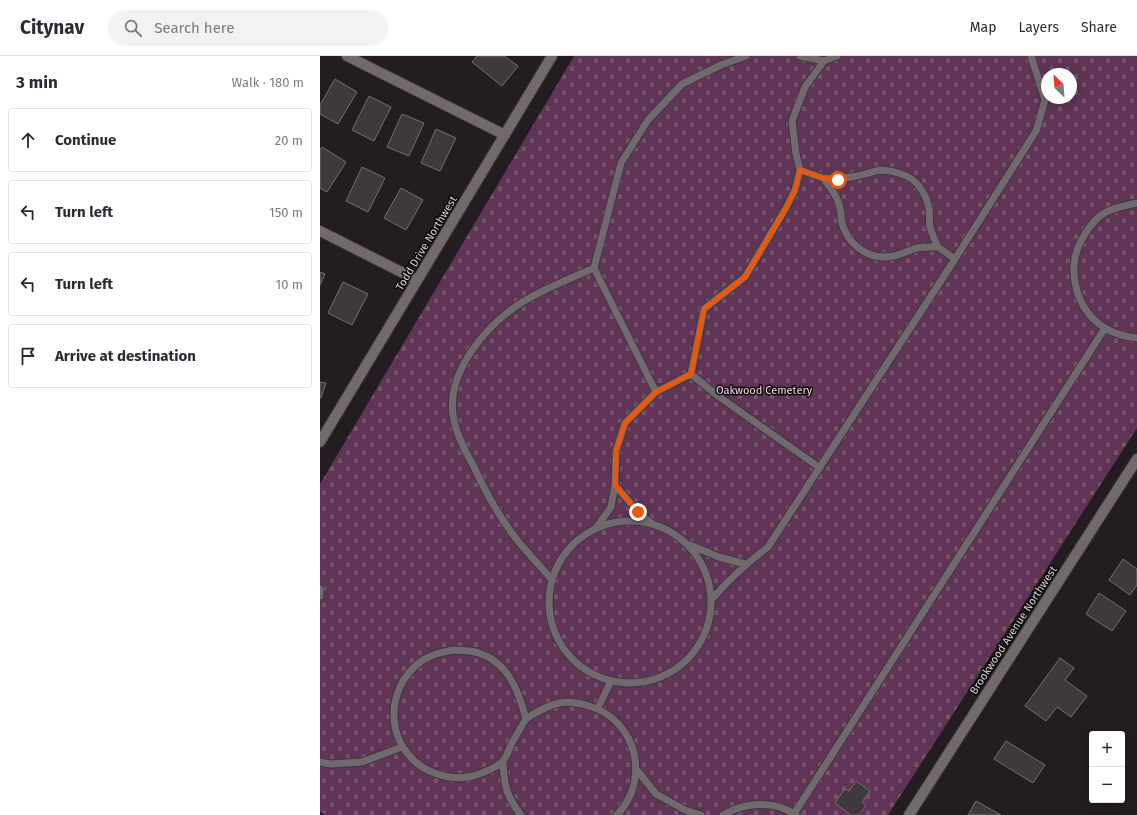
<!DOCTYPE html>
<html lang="en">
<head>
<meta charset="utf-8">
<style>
	:root { --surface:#fff; --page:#f2f2f3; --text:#2b2b33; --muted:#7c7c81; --line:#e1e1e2 }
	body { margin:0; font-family:"Fira Sans",sans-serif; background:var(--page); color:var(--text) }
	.controls { position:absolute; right:12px; bottom:12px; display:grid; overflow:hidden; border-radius:4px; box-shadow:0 2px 10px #0003 }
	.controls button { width:36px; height:36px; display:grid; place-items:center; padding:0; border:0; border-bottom:1px solid var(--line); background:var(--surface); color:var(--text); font:20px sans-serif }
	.compass { position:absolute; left:721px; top:12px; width:36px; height:36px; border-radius:50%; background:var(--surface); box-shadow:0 2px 10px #0003; rotate:335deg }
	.stop { position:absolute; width:12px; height:12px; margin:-9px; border:3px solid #ea580c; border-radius:50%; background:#fff }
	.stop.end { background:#ea580c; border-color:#fff; box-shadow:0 1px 4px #0008 }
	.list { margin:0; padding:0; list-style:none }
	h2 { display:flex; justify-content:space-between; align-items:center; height:52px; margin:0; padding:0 16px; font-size:17px }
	h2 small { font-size:13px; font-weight:400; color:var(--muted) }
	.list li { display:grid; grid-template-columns:26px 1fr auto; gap:12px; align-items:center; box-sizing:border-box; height:64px; margin:0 8px 8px; padding:0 8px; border:1px solid var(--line); border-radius:4px }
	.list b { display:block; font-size:15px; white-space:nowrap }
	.list em { font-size:13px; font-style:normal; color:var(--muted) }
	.icon { flex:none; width:22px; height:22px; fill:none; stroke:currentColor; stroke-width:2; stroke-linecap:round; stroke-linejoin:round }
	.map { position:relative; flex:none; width:817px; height:759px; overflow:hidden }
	header { display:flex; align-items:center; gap:24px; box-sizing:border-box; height:56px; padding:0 20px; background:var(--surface); border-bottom:1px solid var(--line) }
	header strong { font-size:19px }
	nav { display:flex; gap:22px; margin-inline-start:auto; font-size:14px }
	.search { width:280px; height:36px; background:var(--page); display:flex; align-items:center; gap:10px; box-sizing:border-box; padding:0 14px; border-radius:22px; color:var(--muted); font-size:15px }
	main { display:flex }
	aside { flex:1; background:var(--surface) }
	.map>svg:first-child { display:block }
	.cemetery { fill:url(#cemetery-stones); fill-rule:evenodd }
	.building { fill:#3f383d; stroke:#766d73 }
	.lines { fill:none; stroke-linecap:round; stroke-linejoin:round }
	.service-casing { stroke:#3d383b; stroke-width:9 }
	.minor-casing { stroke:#3d383b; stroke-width:12 }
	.service { stroke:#72696f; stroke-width:7 }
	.minor { stroke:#72696f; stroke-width:10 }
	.route { stroke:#ea580c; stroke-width:5 }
	.labels { text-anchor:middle; stroke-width:3; stroke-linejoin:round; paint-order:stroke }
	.street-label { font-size:11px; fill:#d7d2d5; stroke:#0a0709 }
	.park-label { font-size:11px; fill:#fbd0ed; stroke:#0a0709 }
</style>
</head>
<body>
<header>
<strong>Citynav</strong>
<div class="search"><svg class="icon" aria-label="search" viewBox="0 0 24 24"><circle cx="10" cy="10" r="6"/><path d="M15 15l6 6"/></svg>Search here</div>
<nav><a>Map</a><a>Layers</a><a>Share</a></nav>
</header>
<main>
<aside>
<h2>3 min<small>Walk · 180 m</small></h2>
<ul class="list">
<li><svg class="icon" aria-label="ahead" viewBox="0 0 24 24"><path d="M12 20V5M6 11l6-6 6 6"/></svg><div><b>Continue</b></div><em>20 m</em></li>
<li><svg class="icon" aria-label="left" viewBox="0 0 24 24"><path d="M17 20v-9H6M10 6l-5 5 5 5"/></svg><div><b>Turn left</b></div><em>150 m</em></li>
<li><svg class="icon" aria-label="left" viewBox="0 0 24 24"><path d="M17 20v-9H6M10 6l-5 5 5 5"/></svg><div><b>Turn left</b></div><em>10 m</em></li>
<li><svg class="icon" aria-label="arrive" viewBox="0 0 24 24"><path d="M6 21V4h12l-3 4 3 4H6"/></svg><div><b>Arrive at destination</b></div></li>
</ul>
</aside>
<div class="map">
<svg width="817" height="759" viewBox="0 0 817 759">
	<defs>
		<pattern id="cemetery-stones" width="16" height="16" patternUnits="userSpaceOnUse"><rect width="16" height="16" fill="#603454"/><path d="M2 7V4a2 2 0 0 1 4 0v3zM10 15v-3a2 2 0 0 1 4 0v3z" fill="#76506c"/></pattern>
	</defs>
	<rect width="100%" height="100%" fill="#231c21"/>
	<path class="cemetery" d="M254 0H817V372L568 759H6L0 756V428ZM727 18H751V42H727Z"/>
	<path class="building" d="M157 0H184L198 10 182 30 152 6Z
		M15 23 37 36 18 68 0 58V49Z
		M49 40 71 51 54 85 32 74Z
		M82 58 104 67 89 100 67 91Z
		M116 73 136 82 120 115 101 107Z
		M2 91 26 106 7 136 0 132V94Z
		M42 111 65 122 48 156 26 145Z
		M81 132 103 144 86 174 64 162Z
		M0 216 5 218 0 229Z
		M23 226 48 238 32 269 8 257Z
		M0 326 6 327 1 342H0Z
		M803 503 817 513V529L810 539 789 524Z
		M779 537 806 555 792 575 766 558Z
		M740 602 754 612 745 624 767 640 751 661 737 651 726 665 705 650Z
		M686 685 725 709 713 727 674 703Z
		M536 725 550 735 542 746 546 749 539 759H531L515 747 525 733 529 735Z
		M656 745 681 759H648Z"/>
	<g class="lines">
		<defs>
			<path id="service" d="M480 0 504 5 517 0
				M480 114 503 122
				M559 114C586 115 603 125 609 152 610 158 609 165 610 171 612 178 615 185 618 191 610 191 602 190 594 193 584 196 575 202 564 201 544 201 527 186 522 167 521 161 521 154 519 148 516 138 509 130 503 122 525 124 539 120 559 114Z
				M817 147C804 150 791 152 780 160 771 167 765 177 760 187 746 216 757 255 785 272 795 278 806 281 817 282
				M618 191 635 203
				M274 212 336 336
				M500 412 398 340 371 318 384 253 425 221 466 152 475 134 480 114 476 98 472 65 485 31 504 5
				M295 429 318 456 330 466
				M229 546a81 81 0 1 1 162 0a81 81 0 1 1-162 0Z
				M276 472 291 451 295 429 296 395 305 367 336 336 371 318
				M370 489 399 501 425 508
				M232 524C218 507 201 491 189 473 175 453 163 431 153 409 145 395 135 375 133 359 127 316 165 271 198 249 220 234 250 223 274 212L301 107 328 64 362 28 401 9 426 0
				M0 533V540
				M392 543C409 523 427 507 448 491L635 203 716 75 725 44 711 0
				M134 594C140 595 145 594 150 595 186 601 198 632 206 663 201 671 197 678 192 687 189 692 187 701 183 705 175 713 163 717 153 720 141 723 129 722 117 718 66 701 59 634 103 604 112 598 123 596 134 594Z
				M278 652 291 625
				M206 663C216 656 227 650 239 647 249 645 260 647 269 650 317 664 331 724 297 759
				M183 705C184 729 186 740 201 759
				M0 706 10 708 42 706 82 691
				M317 714 336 738 365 754 381 759
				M474 758 785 272
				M403 759C425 746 454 744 476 759"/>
			<path id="minor" d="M27 0 185 79
				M0 175 97 224
				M0 386 232 0
				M589 759 817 403"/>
		</defs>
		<use href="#service" class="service-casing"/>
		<use href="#minor" class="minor-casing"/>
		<use href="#service" class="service"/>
		<use href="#minor" class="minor"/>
	</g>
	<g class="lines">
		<path class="route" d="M318 456 295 429 296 395 305 367 336 336 371 318 384 253 425 221 466 152 475 134 480 114 503 122 518 124"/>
	</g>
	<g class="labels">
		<g class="street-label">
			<text transform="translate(106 187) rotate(-59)" y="4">Todd Drive Northwest</text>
			<text transform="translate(693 574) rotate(-57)" y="4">Brookwood Avenue Northwest</text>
		</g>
		<g class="park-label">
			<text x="444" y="338">Oakwood Cemetery</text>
		</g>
	</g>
</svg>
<div class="controls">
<button>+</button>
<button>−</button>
</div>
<svg class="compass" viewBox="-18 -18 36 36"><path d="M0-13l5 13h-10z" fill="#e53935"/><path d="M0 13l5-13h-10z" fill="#7c7c81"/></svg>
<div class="stop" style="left:518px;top:124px"></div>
<div class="stop end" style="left:318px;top:456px"></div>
</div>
</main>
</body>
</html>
